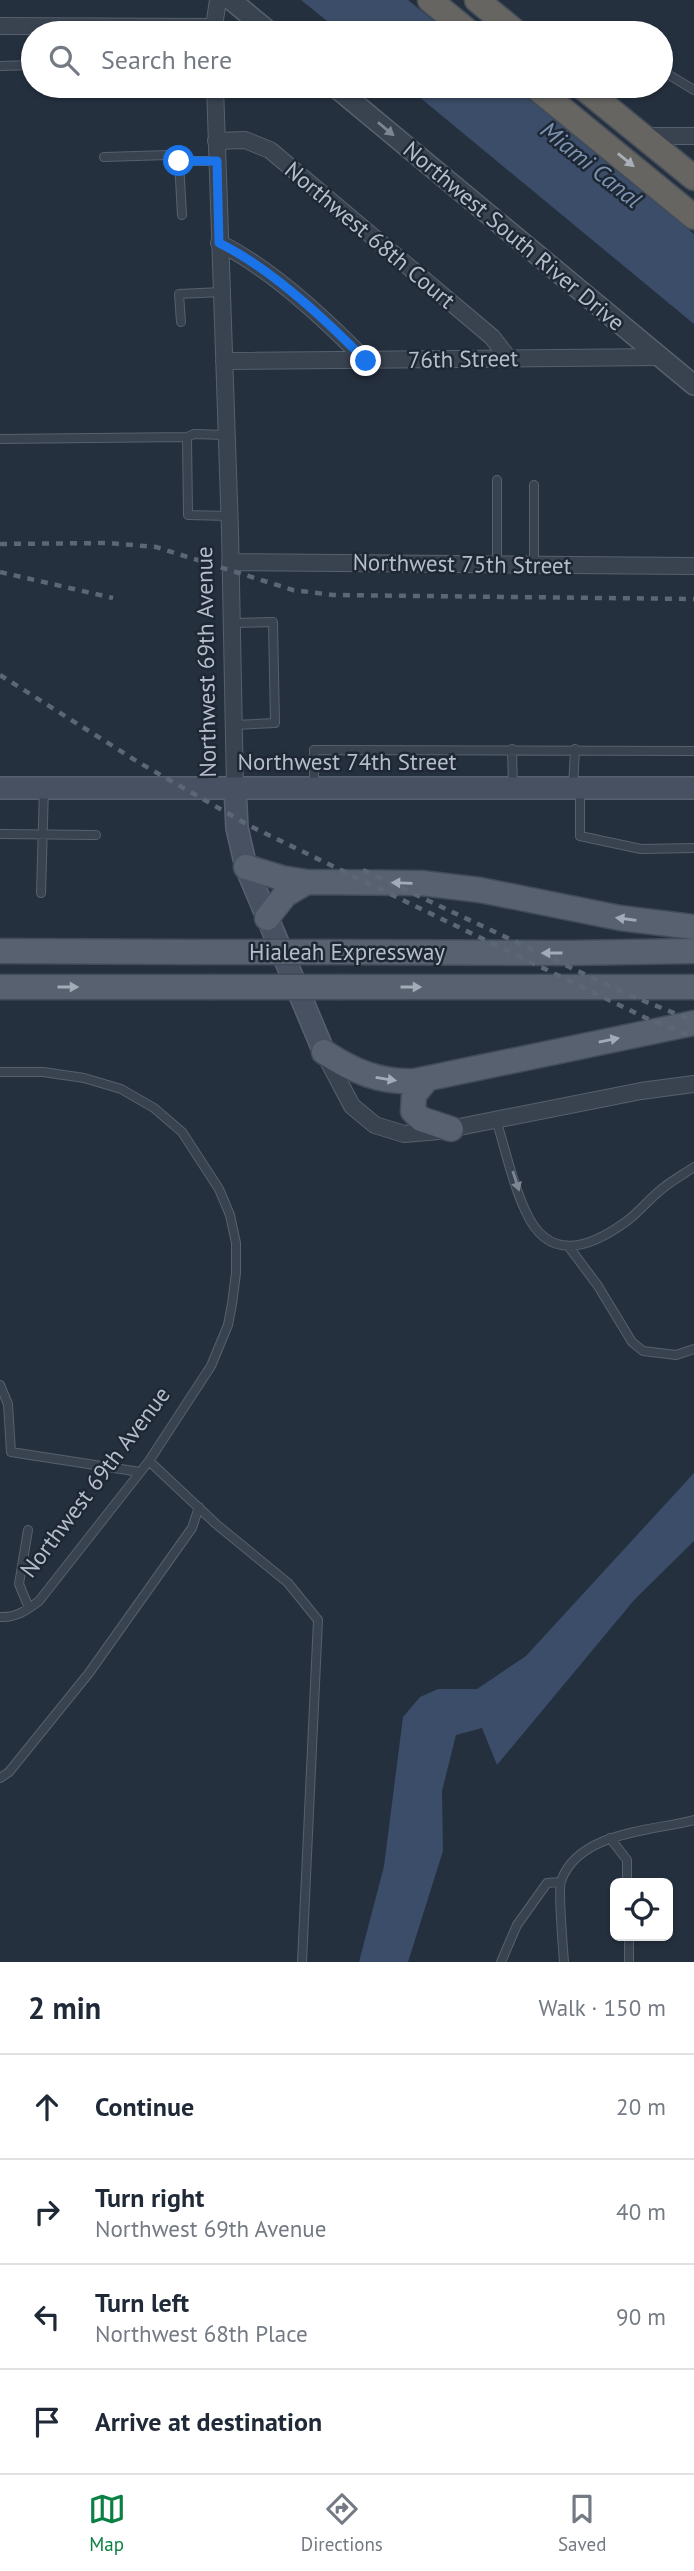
<!DOCTYPE html>
<html lang="en">
<head>
<meta charset="utf-8">
<style>
	:root { --surface:#fff; --page:#f6f6f7; --text:#1f2937; --muted:#747a83; --line:#e0e1e3; --accent:#0b8043 }
	body { margin:0; font-family:"PT Sans",sans-serif; background:var(--page); color:var(--text) }
	.controls { position:absolute; right:21px; bottom:21px; display:grid; overflow:hidden; border-radius:10px; box-shadow:0 2px 5px #0004 }
	.controls button { width:63px; height:63px; display:grid; place-items:center; padding:0; border:0; border-bottom:2px solid var(--line); background:var(--surface); color:var(--text); font:35px sans-serif }
	.stop { position:absolute; width:21px; height:21px; margin:-16px; border:5px solid #1a73e8; border-radius:50%; background:#fff }
	.stop.end { background:#1a73e8; border-color:#fff; box-shadow:0 2px 7px #0008 }
	.list { margin:0; padding:0; list-style:none }
	h2 { display:flex; justify-content:space-between; align-items:center; height:91px; margin:0; padding:0 28px; font-size:30px }
	h2 small { font-size:23px; font-weight:400; color:var(--muted) }
	.list li { display:grid; grid-template-columns:46px 1fr auto; gap:21px; align-items:center; box-sizing:border-box; height:105px; padding:0 28px; border-top:2px solid var(--line) }
	.list b { display:block; font-size:26px; white-space:nowrap }
	.list p { margin:0; font-size:23px; white-space:nowrap; color:var(--muted) }
	.list em { font-size:23px; font-style:normal; color:var(--muted) }
	.icon { flex:none; width:38px; height:38px; fill:none; stroke:currentColor; stroke-width:2; stroke-linecap:round; stroke-linejoin:round }
	.map { position:relative; flex:none; width:694px; height:1962px; overflow:hidden }
	.search { position:absolute; background:var(--surface); box-shadow:0 2px 5px #0004; left:21px; right:21px; top:21px; height:77px; display:flex; align-items:center; gap:18px; box-sizing:border-box; padding:0 24px; border-radius:38px; color:var(--muted); font-size:26px }
	.sheet { height:511px; background:var(--surface) }
	nav { display:flex; justify-content:space-around; align-items:center; box-sizing:border-box; height:98px; border-top:2px solid var(--line); background:var(--surface); font-size:19px; color:var(--muted) }
	nav a { display:grid; justify-items:center; gap:4px }
	nav .on { color:var(--accent) }
	.map>svg:first-child { display:block }
	.water { fill:#3b4d68 }
	.lines { fill:none; stroke-linecap:round; stroke-linejoin:round }
	.service-casing { stroke:#57606d; stroke-width:10 }
	.minor-casing { stroke:#57606d; stroke-width:18 }
	.tertiary-casing { stroke:#57606d; stroke-width:22 }
	.secondary-casing { stroke:#57606d; stroke-width:24 }
	.primary-casing { stroke:#424b58; stroke-width:27 }
	.trunk-casing { stroke:#444d5a; stroke-width:27 }
	.service { stroke:#39424f; stroke-width:8 }
	.minor { stroke:#39424f; stroke-width:16 }
	.tertiary { stroke:#39424f; stroke-width:19 }
	.secondary { stroke:#475162; stroke-width:21 }
	.primary { stroke:#57616f; stroke-width:24 }
	.trunk { stroke:#666562; stroke-width:24 }
	.rail { stroke:#5b6676; stroke-width:4.5; stroke-dasharray:7 7; stroke-linecap:butt }
	.primary-bridge-casing { stroke:#424b58; stroke-width:27; stroke-linecap:butt }
	.primary-bridge { stroke:#57616f; stroke-width:24 }
	.oneway { fill:#7d8693 }
	.oneway2 { fill:#a9b0ba }
	.oneway3 { fill:#a2abb8 }
	.route { stroke:#1a73e8; stroke-width:9 }
	.labels { text-anchor:middle; stroke-width:5; stroke-linejoin:round; paint-order:stroke }
	.street-label { font-size:23px; fill:#b5bdca; stroke:#1e2734 }
	.water-label { font-size:24px; font-style:italic; fill:#7d93b1; stroke:#1e2734 }
</style>
</head>
<body>
<div class="map">
<svg width="694" height="1962" viewBox="0 0 694 1962">
	<rect width="100%" height="100%" fill="#25303f"/>
	<path class="water" d="M301 0H408L449 33H342Z
		M406 86H513L694 234V324Z
		M694 1473V1541L635 1599 497 1765 482 1728 456 1735 442 1791 443 1851 408 1962H359L384 1866 403 1717 420 1697 438 1689H477L526 1656Z"/>
	<g class="lines">
		<defs>
			<path id="service" d="M0 66 33 65
				M666 73 694 90
				M104 157 169 155 179 161H217
				M179 161 182 215
				M181 322 179 294 221 292
				M187 437 194 434 226 435
				M0 439 187 437 188 515 229 516
				M497 480V565
				M534 485V566
				M232 623 273 622 275 723 235 725
				M512 749 513 788
				M314 788V750L694 751
				M573 788 575 749
				M580 788V836L641 849 694 848
				M0 834 96 835
				M41 893 44 788
				M0 1072H43L84 1078 121 1089 154 1108 182 1132 219 1189 230 1215 236 1243V1273L232 1304 228 1325 211 1366 149 1461 39 1601C27 1610 16 1618 0 1617
				M496 1120C506 1150 512 1184 526 1212 549 1263 590 1248 627 1221 640 1211 650 1198 663 1188 673 1180 684 1174 694 1167
				M569 1247 598 1286 632 1342 643 1351 676 1355 694 1349
				M0 1385 8 1404 11 1452 140 1472
				M149 1461 216 1524 288 1583 318 1620 302 1962
				M28 1530 19 1584 29 1608
				M0 1778 9 1772 89 1673 192 1528 199 1507
				M610 1838 627 1860V1883
				M629 1936V1962
				M501 1962 517 1925 547 1883 560 1882
				M564 1962C563 1948 558 1890 561 1881 579 1831 653 1831 694 1820"/>
			<path id="minor" d="M0 26 213 27
				M213 33 218 0
				M215 86 230 531 235 788
				M643 136H694
				M216 141 245 140 270 150 492 337 509 359
				M219 243C269 267 327 321 366 361
				M224 361 660 357
				M230 562 694 566
				M325 1055 352 1106 375 1125 404 1134 439 1131 641 1091 694 1084"/>
			<path id="tertiary" d="M231 0 271 33
				M334 86 694 385"/>
			<path id="secondary" d="M0 788H694
				M235 788 237 828 246 867 324 1052"/>
			<path id="primary" d="M246 867 282 878 307 882 421 883 480 890 620 918 694 927
				M267 918 285 895 307 882
				M0 951 196 952
				M328 952 567 953 694 951
				M0 987H212
				M343 987H694
				M324 1052C353 1071 380 1083 415 1081L694 1023
				M427 1079 414 1095 413 1111 421 1119 451 1129"/>
			<path id="trunk" d="M430 0 470 33
				M477 0 517 33
				M534 86 694 217
				M581 86 694 178"/>
		</defs>
		<use href="#service" class="service-casing"/>
		<use href="#minor" class="minor-casing"/>
		<use href="#tertiary" class="tertiary-casing"/>
		<use href="#secondary" class="secondary-casing"/>
		<use href="#primary" class="primary-casing"/>
		<use href="#trunk" class="trunk-casing"/>
		<use href="#service" class="service"/>
		<use href="#minor" class="minor"/>
		<use href="#tertiary" class="tertiary"/>
		<use href="#secondary" class="secondary"/>
		<use href="#primary" class="primary"/>
		<use href="#trunk" class="trunk"/>
		<path class="rail" d="M0 544 108 543 156 547 293 590 333 595 694 599
			M0 572 113 598
			M0 675 138 762 250 826 646 1018 694 1037
			M363 870 629 995 694 1021"/>
		<defs>
			<path id="primary-bridge" d="M196 952H328
				M212 987H343"/>
		</defs>
		<use href="#primary-bridge" class="primary-bridge-casing"/>
		<use href="#primary-bridge" class="primary-bridge"/>
	</g>
	<defs><path id="oneway-solid" d="M-6-.8H1V-3.2L6.5 0L1 3.2V.8H-6Z" transform="scale(1.75)"/></defs>
	<g class="oneway">
		<use href="#oneway-solid" transform="translate(386 129) rotate(40)"/>
		<use href="#oneway-solid" transform="translate(516 1181) rotate(72)"/>
	</g>
	<use class="oneway2" href="#oneway-solid" transform="translate(626 160) rotate(39)"/>
	<g class="oneway3">
		<use href="#oneway-solid" transform="translate(402 883) rotate(-178)"/>
		<use href="#oneway-solid" transform="translate(626 919) rotate(-172)"/>
		<use href="#oneway-solid" transform="translate(552 953) rotate(-180)"/>
		<use href="#oneway-solid" transform="translate(68 987)"/>
		<use href="#oneway-solid" transform="translate(411 987)"/>
		<use href="#oneway-solid" transform="translate(609 1040) rotate(-12)"/>
		<use href="#oneway-solid" transform="translate(386 1079) rotate(9)"/>
	</g>
	<g class="lines">
		<path class="route" d="M179 161H217L219 243C269 267 327 321 366 361"/>
	</g>
	<g class="labels">
		<g class="street-label">
			<text transform="translate(370 235) rotate(40)" y="8">Northwest 68th Court</text>
			<text transform="translate(514 236) rotate(40)" y="8">Northwest South River Drive</text>
			<text transform="translate(463 359) rotate(-1)" y="8">76th Street</text>
			<text transform="translate(462 564) rotate(1)" y="8">Northwest 75th Street</text>
			<text transform="translate(206 662) rotate(-91)" y="8">Northwest 69th Avenue</text>
			<text x="347" y="770">Northwest 74th Street</text>
			<text x="347" y="960">Hialeah Expressway</text>
			<text transform="translate(95 1482) rotate(-53)" y="8">Northwest 69th Avenue</text>
		</g>
		<g class="water-label">
			<text transform="translate(591 165) rotate(39)" y="8">Miami Canal</text>
		</g>
	</g>
</svg>
<div class="controls">
<button><svg class="icon" aria-label="locate" viewBox="0 0 24 24"><circle cx="12" cy="12" r="6"/><path d="M12 2v4M12 18v4M2 12h4M18 12h4"/></svg></button>
</div>
<div class="stop" style="left:179px;top:161px"></div>
<div class="stop end" style="left:366px;top:361px"></div>
<div class="search"><svg class="icon" aria-label="search" viewBox="0 0 24 24"><circle cx="10" cy="10" r="6"/><path d="M15 15l6 6"/></svg>Search here</div>
</div>
<section class="sheet">
<h2>2 min<small>Walk · 150 m</small></h2>
<ul class="list">
<li><svg class="icon" aria-label="ahead" viewBox="0 0 24 24"><path d="M12 20V5M6 11l6-6 6 6"/></svg><div><b>Continue</b></div><em>20 m</em></li>
<li><svg class="icon" aria-label="right" viewBox="0 0 24 24"><path d="M7 20v-9h11M14 6l5 5-5 5"/></svg><div><b>Turn right</b><p>Northwest 69th Avenue</p></div><em>40 m</em></li>
<li><svg class="icon" aria-label="left" viewBox="0 0 24 24"><path d="M17 20v-9H6M10 6l-5 5 5 5"/></svg><div><b>Turn left</b><p>Northwest 68th Place</p></div><em>90 m</em></li>
<li><svg class="icon" aria-label="arrive" viewBox="0 0 24 24"><path d="M6 21V4h12l-3 4 3 4H6"/></svg><div><b>Arrive at destination</b></div></li>
</ul>
</section>
<nav>
<a class="on"><svg class="icon" aria-label="map" viewBox="0 0 24 24"><path d="M3 6l6-2 6 2 6-2v14l-6 2-6-2-6 2zM9 4v14M15 6v14"/></svg>Map</a>
<a><svg class="icon" aria-label="directions" viewBox="0 0 24 24"><path d="M12 3l9 9-9 9-9-9zM9 14v-3h6M13 9l2 2-2 2"/></svg>Directions</a>
<a><svg class="icon" aria-label="saved" viewBox="0 0 24 24"><path d="M7 4h10v16l-5-4-5 4z"/></svg>Saved</a>
</nav>
</body>
</html>
